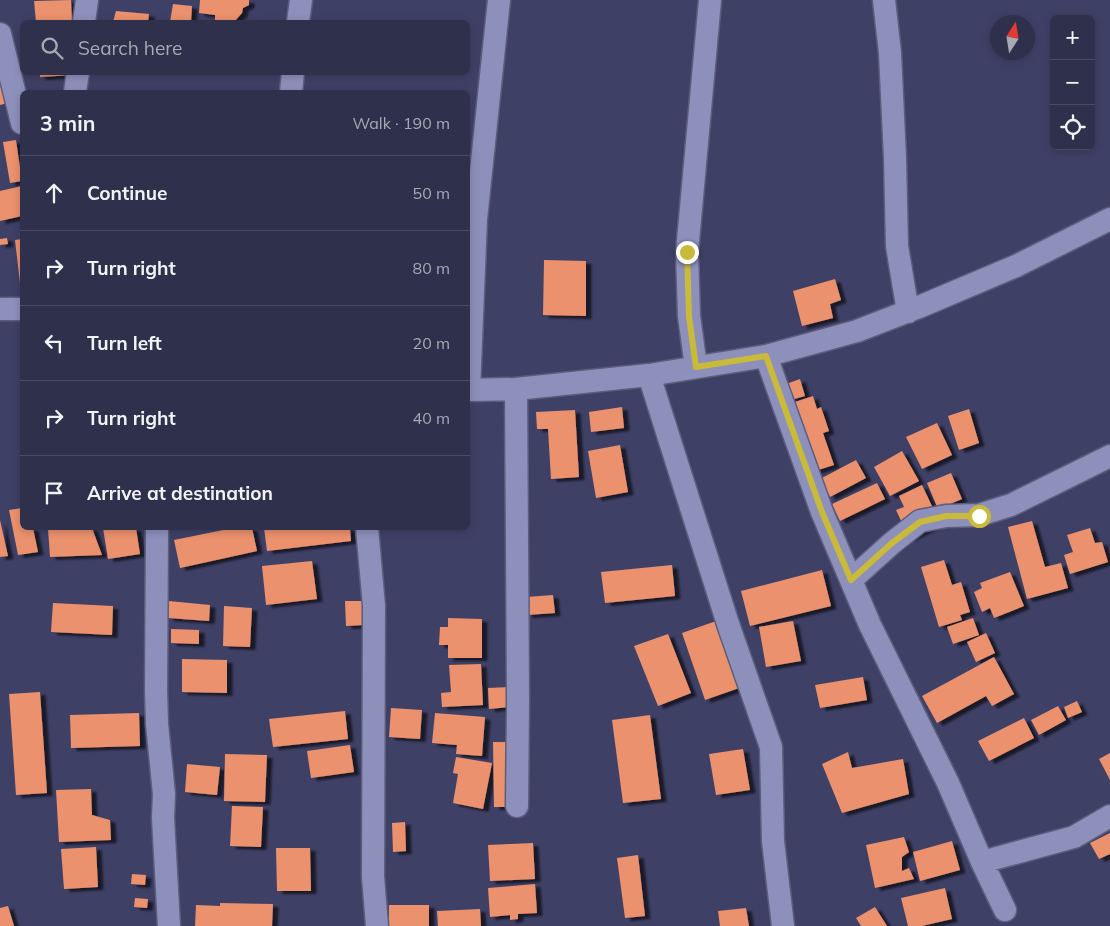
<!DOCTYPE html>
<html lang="en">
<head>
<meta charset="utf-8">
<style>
	:root { --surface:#2f304c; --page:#3b3c56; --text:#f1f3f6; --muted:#a7a9b5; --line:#4a4b64 }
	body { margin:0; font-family:Mulish,sans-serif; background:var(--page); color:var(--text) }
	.controls { position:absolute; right:15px; top:15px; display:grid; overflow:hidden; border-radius:8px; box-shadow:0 2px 8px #0003 }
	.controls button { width:45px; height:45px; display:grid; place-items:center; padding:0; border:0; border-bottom:1px solid var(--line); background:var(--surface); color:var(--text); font:25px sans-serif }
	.compass { position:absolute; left:990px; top:15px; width:45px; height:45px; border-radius:50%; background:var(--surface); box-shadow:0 2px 8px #0003; rotate:12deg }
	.stop { position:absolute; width:15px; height:15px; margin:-11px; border:4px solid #caba3a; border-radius:50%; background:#fff }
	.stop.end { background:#caba3a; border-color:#fff; box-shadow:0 1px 5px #0008 }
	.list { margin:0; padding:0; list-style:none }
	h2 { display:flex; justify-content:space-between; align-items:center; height:65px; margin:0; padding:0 20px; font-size:21px }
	h2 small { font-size:16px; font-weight:400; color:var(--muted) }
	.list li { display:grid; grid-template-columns:32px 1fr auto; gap:15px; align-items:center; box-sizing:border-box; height:75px; padding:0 20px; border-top:1px solid var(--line) }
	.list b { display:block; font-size:19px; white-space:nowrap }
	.list em { font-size:16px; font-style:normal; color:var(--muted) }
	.icon { flex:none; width:28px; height:28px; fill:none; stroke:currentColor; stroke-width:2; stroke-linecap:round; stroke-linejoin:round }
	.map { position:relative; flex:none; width:1110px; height:926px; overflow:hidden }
	.search { position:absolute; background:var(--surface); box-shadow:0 2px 8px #0003; left:20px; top:20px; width:450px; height:55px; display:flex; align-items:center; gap:12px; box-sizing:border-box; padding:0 18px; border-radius:8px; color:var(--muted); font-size:19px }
	.panel { position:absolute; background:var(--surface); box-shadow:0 2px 8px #0003; left:20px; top:90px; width:450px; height:440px; border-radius:8px }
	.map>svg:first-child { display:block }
	.building { fill:#ec916d; filter:url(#shadow) }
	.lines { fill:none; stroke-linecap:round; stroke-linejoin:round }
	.minor-casing { stroke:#5c5d7c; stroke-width:25 }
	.minor { stroke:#8e90bc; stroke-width:22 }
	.route { stroke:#caba3a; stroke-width:6 }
</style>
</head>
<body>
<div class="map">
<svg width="1110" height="926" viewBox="0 0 1110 926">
	<defs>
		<filter id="shadow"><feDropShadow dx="5.5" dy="3" stdDeviation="1" flood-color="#0009"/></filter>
	</defs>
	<rect width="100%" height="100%" fill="#3f4066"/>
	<path class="building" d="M71 0 72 22H36L34 1Z
		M200 0H249V5L243 8 242 13 234 22H215V15L199 13Z
		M173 4 192 6 191 22H170Z
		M116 11 149 14 148 22H113Z
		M40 72H73L74 75 40 77Z
		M3 84 8 103 0 105V85Z
		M16 140 22 181 10 183 3 142Z
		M22 186V216L0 221V191Z
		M7 238 8 244 0 245V239Z
		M22 239V283H20L15 240Z
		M544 260 586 261V316L543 315Z
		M835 279 841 300 830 304 833 318 802 326 793 291Z
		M800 379 805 396 791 400 786 384Z
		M813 396 817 409 821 407 829 431 823 433 834 465 815 471 792 403Z
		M622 407 624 428 591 432 589 412Z
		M969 409 979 443 959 450 948 416Z
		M575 410 579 477 551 479 548 429H537L536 412Z
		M937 423 952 455 922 469 906 437Z
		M620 445 628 492 596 498 588 451Z
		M902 451 919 481 890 496 874 467Z
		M856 460 866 478 830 497 820 479Z
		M951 473 962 499 938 509 927 483Z
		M877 483 885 499 840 521 832 504Z
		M922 485 940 523 909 538 896 510 904 507 899 496Z
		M22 508V528H33L38 552 18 555 9 510Z
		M0 520 8 556 0 557Z
		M1032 521 1045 567 1061 563 1068 588 1027 599 1008 527Z
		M88 528H92L102 555 50 557 48 529Z
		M103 528H136L140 554 108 559Z
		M233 528H252L257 551 180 568 174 540Z
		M264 528H350L351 541 267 551Z
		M1090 528 1095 543 1102 542 1108 562 1070 574 1064 555 1073 552 1067 535Z
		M944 560 952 585 961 582 970 612 960 615 962 620 939 627 921 567Z
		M312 561 317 599 266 605 262 566Z
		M672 565 675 596 605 603 601 572Z
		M822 570 831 606 750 626 741 591Z
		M1010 572 1024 606 994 618 990 608 982 612 974 592 982 588 980 583Z
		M553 595 555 613 527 615 526 597Z
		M169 601 210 605 209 621 168 618Z
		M345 601H363L364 625 346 626Z
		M53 603 113 606 112 635 51 632Z
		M224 606 252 608 250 647 223 646Z
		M448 618 482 619V658H448V645H439L440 627H448Z
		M973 618 979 635 953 644 947 627Z
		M719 620 742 687 705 700 682 633Z
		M793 621 801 661 766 667 759 627Z
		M171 629 199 630V644L171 643Z
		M986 633 995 653 976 662 967 642Z
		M668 634 691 693 658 706 634 646Z
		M994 657 1014 694 992 706 986 696 937 723 922 696Z
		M182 659 227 660V693L182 692Z
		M481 664 483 705 442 707 441 693 451 692 449 665Z
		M863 677 867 700 820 708 815 685Z
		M509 687 511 707 489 709 488 688Z
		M40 692 47 793 16 795 9 694Z
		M1077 701 1082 712 1068 718 1064 707Z
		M1058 706 1066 720 1039 735 1031 720Z
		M391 708 422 710 420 739 389 737Z
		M345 711 348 739 273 747 269 719Z
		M139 713 140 746 71 748 70 715Z
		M435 713 485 717 482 756 456 754 457 745 432 743Z
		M650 715 661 799 623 803 612 720Z
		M1024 718 1034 738 989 761 978 741Z
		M493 742H510V807H494Z
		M350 745 354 772 311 778 307 751Z
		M743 749 750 790 716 795 709 754Z
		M848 752 852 768 903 759 909 794 842 813 822 764Z
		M1110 753V780L1099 759Z
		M225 754 267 755 265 802 224 801Z
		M456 757 492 763 483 809 453 803 458 774 453 773Z
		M187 764 220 767 217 795 185 792Z
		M91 789 92 815 110 820 111 840 59 842 56 790Z
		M232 806 263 807 261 847 230 846Z
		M405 822 406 851 393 852 392 823Z
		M1110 833V854L1099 859 1090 843Z
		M904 837 909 852 902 857V871L909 868 914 879 875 888 866 845Z
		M952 841 960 870 920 881 913 852Z
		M533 843 535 879 490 881 488 845Z
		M96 847 98 887 64 889 61 849Z
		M276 848H310L311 891H277Z
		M638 855 645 916 625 918 617 858Z
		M132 874 146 875 145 885 131 884Z
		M535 884 537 913 518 914V919L510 920V915L490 917 488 888Z
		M945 888 952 919 922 926H908L901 898Z
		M135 898 148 899 147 908 134 907Z
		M220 903 273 904 272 926H195L196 905 220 906Z
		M389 905H429V926H389Z
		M8 906 14 926H0V908Z
		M875 907 887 926H861L856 918Z
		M746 908 749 926H720L718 911Z
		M480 909 481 926H438L437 911Z"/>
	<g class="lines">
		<defs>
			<path id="minor" d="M884 0 890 53 895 158 897 246 908 312
				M84 22 87 0
				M298 22 301 0
				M0 34 22 123
				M75 92 78 72
				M291 92 293 72
				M0 309H22
				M766 356 822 512 870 625 948 783 982 862 1005 910
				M696 367 689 316 687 252 710 0
				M649 375 728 624 771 747 773 841 783 926
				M516 389 518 701 517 806
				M468 390 516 389 649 375 766 356 857 331 919 307 1016 266 1110 219
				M469 390 476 219 499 0
				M157 528 156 691 157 724 164 794 163 818 169 926
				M367 528 374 606 373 877 377 926
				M851 580 892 543 920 521 946 516 979 515 1011 505 1110 456
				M982 862 1074 837 1110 816"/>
		</defs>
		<use href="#minor" class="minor-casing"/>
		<use href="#minor" class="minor"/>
	</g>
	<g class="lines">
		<path class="route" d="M687 252 689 316 696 367 766 356 822 512 851 580 892 543 920 522 946 516H979"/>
	</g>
</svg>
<div class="controls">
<button>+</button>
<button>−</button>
<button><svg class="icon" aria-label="locate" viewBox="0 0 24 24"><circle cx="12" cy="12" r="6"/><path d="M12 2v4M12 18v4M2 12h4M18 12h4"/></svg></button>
</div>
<svg class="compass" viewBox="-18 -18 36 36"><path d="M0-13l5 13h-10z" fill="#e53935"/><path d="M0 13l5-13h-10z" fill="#a7a9b5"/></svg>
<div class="stop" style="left:979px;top:516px"></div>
<div class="stop end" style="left:687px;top:252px"></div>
<div class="search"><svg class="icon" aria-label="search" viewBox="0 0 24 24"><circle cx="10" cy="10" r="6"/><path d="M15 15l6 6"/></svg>Search here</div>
<section class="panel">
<h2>3 min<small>Walk · 190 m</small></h2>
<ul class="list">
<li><svg class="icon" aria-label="ahead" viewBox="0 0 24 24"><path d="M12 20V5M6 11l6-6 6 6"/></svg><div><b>Continue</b></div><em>50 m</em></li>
<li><svg class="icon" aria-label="right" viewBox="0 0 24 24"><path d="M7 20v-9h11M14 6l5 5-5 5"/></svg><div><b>Turn right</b></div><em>80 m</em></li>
<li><svg class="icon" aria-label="left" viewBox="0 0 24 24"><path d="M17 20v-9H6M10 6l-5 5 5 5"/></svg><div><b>Turn left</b></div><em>20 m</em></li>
<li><svg class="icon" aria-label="right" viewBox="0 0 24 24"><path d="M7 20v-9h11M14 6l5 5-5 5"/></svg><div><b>Turn right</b></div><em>40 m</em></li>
<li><svg class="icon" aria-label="arrive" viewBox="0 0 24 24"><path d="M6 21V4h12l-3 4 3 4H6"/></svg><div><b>Arrive at destination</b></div></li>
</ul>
</section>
</div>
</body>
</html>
